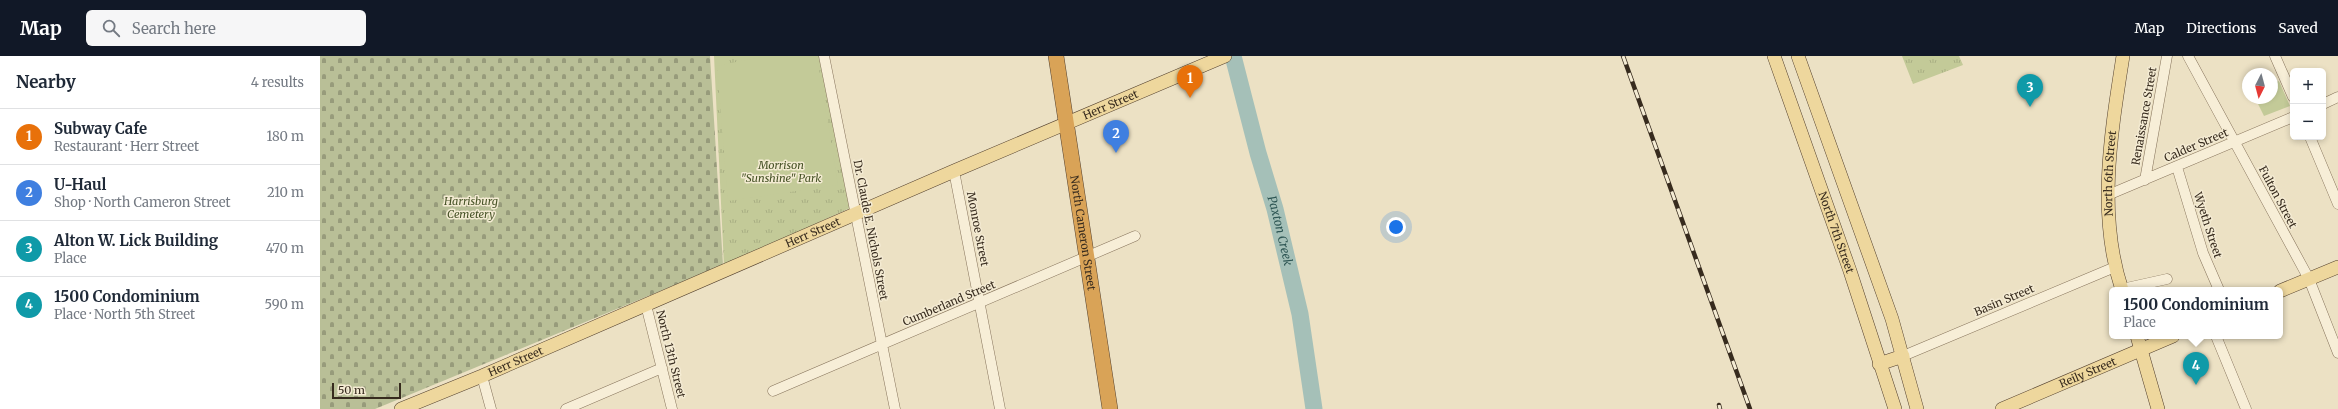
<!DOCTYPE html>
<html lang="en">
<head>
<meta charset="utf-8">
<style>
	:root { --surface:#fff; --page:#f6f6f7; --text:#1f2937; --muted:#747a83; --line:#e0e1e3; --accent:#111827 }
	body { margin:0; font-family:Merriweather,serif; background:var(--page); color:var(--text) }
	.controls { position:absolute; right:12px; top:12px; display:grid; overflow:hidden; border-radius:6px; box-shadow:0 2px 6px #0003 }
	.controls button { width:36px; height:36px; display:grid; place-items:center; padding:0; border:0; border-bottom:1px solid var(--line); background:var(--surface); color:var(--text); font:20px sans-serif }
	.compass { position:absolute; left:1922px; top:12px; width:36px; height:36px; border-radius:50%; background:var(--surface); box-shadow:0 2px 6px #0003; rotate:186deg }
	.scale { position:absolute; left:12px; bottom:10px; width:69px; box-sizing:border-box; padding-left:4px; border:2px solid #372b1e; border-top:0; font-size:11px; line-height:14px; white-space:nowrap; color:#372b1e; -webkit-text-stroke:3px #f4ebd3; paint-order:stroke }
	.you { position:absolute; left:1076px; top:171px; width:14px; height:14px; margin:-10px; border:3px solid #fff; border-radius:50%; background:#1a73e8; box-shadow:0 0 0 6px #1a73e833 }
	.badge { display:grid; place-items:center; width:26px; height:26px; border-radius:50%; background:var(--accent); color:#fff; font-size:13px; font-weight:700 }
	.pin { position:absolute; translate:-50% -33px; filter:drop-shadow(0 1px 2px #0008) }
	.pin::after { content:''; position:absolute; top:21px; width:14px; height:12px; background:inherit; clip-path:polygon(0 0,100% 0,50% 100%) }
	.popup { position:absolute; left:1789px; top:231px; width:174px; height:52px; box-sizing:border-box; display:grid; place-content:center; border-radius:6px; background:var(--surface); filter:drop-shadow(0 1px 3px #0005); font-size:13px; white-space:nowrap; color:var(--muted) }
	.popup b { font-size:15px; color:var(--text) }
	.popup::after { content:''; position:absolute; left:50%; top:100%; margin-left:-8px; border:8px solid transparent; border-top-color:var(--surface) }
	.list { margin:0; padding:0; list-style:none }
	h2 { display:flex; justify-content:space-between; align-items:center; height:52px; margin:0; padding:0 16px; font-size:17px }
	h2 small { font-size:13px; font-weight:400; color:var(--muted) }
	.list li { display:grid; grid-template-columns:26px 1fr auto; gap:12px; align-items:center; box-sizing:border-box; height:56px; padding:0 16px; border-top:1px solid var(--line) }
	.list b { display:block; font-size:15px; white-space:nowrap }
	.list p { margin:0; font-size:13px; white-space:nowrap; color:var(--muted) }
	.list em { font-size:13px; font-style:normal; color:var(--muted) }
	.icon { flex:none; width:22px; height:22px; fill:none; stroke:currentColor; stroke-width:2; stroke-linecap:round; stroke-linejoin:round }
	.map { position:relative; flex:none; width:2018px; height:353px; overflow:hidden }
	header { display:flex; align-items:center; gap:24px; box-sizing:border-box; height:56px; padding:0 20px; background:var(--accent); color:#fff }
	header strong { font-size:19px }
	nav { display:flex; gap:22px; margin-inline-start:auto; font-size:14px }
	.search { width:280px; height:36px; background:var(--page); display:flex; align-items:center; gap:10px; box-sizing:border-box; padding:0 14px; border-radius:6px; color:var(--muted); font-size:15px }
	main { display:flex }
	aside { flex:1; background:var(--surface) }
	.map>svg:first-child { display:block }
	.cemetery { fill:url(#cemetery-stones) }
	.park { fill:url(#park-tufts) }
	.garden { fill:#c3ca98 }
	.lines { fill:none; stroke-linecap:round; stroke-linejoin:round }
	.river { stroke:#a5c0b8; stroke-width:17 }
	.minor-casing { stroke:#86735b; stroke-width:11 }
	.major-casing { stroke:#54412f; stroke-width:14 }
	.highway-casing { stroke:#54412f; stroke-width:16 }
	.minor { stroke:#f7eed7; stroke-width:10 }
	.major { stroke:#eed79d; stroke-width:13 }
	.highway { stroke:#d9a357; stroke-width:15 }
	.rail-casing { stroke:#372b1e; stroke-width:4.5 }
	.rail { stroke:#f4ebd3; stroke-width:3; stroke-dasharray:9; stroke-linecap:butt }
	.labels { text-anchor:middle; stroke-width:3; stroke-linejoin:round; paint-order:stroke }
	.street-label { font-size:11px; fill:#372b1e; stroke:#f4ebd3 }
	.park-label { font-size:11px; font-style:italic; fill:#465226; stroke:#f4ebd3 }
	.water-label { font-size:12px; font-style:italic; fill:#2e5654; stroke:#f4ebd3 }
</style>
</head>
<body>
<header>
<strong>Map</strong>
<div class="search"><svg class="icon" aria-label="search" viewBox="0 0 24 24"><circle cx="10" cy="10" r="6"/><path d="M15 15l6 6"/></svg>Search here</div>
<nav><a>Map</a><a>Directions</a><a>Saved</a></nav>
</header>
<main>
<aside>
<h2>Nearby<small>4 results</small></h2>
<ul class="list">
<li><span class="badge" style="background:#e8710a">1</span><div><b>Subway Cafe</b><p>Restaurant · Herr Street</p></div><em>180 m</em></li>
<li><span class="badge" style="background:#3f7fe0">2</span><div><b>U-Haul</b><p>Shop · North Cameron Street</p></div><em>210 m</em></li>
<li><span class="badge" style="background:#0f9aa8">3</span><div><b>Alton W. Lick Building</b><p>Place</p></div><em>470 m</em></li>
<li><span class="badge" style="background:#0f9aa8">4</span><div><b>1500 Condominium</b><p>Place · North 5th Street</p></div><em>590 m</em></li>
</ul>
</aside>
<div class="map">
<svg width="2018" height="353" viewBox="0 0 2018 353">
	<defs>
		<pattern id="cemetery-stones" width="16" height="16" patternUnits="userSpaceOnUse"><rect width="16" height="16" fill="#b9bf97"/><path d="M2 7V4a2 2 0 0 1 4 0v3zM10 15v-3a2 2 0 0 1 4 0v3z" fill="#979b7b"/></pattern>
		<pattern id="park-tufts" width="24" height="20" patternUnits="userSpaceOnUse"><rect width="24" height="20" fill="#c3ca98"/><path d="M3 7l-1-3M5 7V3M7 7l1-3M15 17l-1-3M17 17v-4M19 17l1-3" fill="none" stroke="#a8ae83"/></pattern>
	</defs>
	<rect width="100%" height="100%" fill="#ece1c4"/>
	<path class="cemetery" d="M0 0H390L403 209 55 353H0Z"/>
	<path class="park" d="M394 0H499L530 152 404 210Z
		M1582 0H1639L1643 9 1593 28Z"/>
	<path class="garden" d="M445 0 497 1 518 129 408 145 397 10Z
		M1959 25 1970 50 1944 60 1935 42H1952V27Z"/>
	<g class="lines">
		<path class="river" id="s1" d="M913 0 938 97 955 153 980 258 994 353"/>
		<defs>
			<path id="minor" d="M504 0 575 353
				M1868 0 1989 223 2018 297
				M1955 0 1973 41
				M2003 48 2018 41
				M1990 81 2018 148
				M1857 111 1883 197 1899 234
				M634 115 680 353
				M1825 124 1847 0
				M1788 139 1973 61
				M1802 233 1847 223
				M326 249 352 353
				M1896 280 1926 353
				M1583 300 1795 211
				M162 320 171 353
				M453 335 815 180
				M246 353 342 312"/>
			<g id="major">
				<path id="s2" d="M1454 0 1530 215 1575 353"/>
				<path d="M1478 0 1572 263 1597 353"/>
				<path id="s3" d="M1802 234C1777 158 1791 77 1803 0"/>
				<path d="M1960 235 2018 211"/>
				<path d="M1817 280 1838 353"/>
				<path d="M1559 308 1583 300"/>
				<path id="s4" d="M81 353 162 320 634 115 905 0"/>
				<path id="s5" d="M1682 353 1853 280"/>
			</g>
			<g id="highway">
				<path id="s6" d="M736 0 790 353"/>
			</g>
		</defs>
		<use href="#minor" class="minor-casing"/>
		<use href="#major" class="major-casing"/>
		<use href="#highway" class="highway-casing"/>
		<use href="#minor" class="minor"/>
		<use href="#major" class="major"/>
		<use href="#highway" class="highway"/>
		<defs>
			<path id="rail" d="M1303 0 1430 353
				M1399 349 1400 353"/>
		</defs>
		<use href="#rail" class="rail-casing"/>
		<use href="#rail" class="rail"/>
	</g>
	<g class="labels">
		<g class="street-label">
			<text dy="4" stroke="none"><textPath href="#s4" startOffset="772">Herr Street</textPath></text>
			<text transform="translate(1824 60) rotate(-80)" y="4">Renaissance Street</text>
			<text transform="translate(1876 89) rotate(-23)" y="4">Calder Street</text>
			<text dy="4" stroke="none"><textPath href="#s3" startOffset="118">North 6th Street</textPath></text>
			<text transform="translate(1958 141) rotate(62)" y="4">Fulton Street</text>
			<text transform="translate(1888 169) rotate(72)" y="4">Wyeth Street</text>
			<text transform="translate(658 173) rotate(79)" y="4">Monroe Street</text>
			<text transform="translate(551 174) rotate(79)" y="4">Dr. Claude E. Nichols Street</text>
			<text dy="4" stroke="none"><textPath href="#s4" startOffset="448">Herr Street</textPath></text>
			<text dy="4" stroke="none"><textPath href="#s2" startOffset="187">North 7th Street</textPath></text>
			<text dy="4" stroke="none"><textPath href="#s6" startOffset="179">North Cameron Street</textPath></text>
			<text transform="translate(1684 244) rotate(-23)" y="4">Basin Street</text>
			<text transform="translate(629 247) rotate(-23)" y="4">Cumberland Street</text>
			<text transform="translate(351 298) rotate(76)" y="4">North 13th Street</text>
			<text dy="4" stroke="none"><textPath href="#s4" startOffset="124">Herr Street</textPath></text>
			<text dy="4" stroke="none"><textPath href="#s5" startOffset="93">Reily Street</textPath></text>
		</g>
		<g class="park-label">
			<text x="461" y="113">Morrison<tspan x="461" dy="13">"Sunshine" Park</tspan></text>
			<text x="151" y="149">Harrisburg<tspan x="151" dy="13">Cemetery</tspan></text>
		</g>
		<g class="water-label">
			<text dy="4" stroke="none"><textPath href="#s1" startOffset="181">Paxton Creek</textPath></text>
		</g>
	</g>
</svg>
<div class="controls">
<button>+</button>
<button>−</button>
</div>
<svg class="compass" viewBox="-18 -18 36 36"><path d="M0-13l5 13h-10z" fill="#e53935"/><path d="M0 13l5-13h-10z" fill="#747a83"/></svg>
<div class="scale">50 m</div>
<div class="you"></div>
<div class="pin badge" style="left:870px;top:42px;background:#e8710a">1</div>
<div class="pin badge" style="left:796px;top:97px;background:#3f7fe0">2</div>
<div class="pin badge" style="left:1710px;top:51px;background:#0f9aa8">3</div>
<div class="pin badge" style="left:1876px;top:329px;background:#0f9aa8">4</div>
<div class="popup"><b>1500 Condominium</b>Place</div>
</div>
</main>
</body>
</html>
